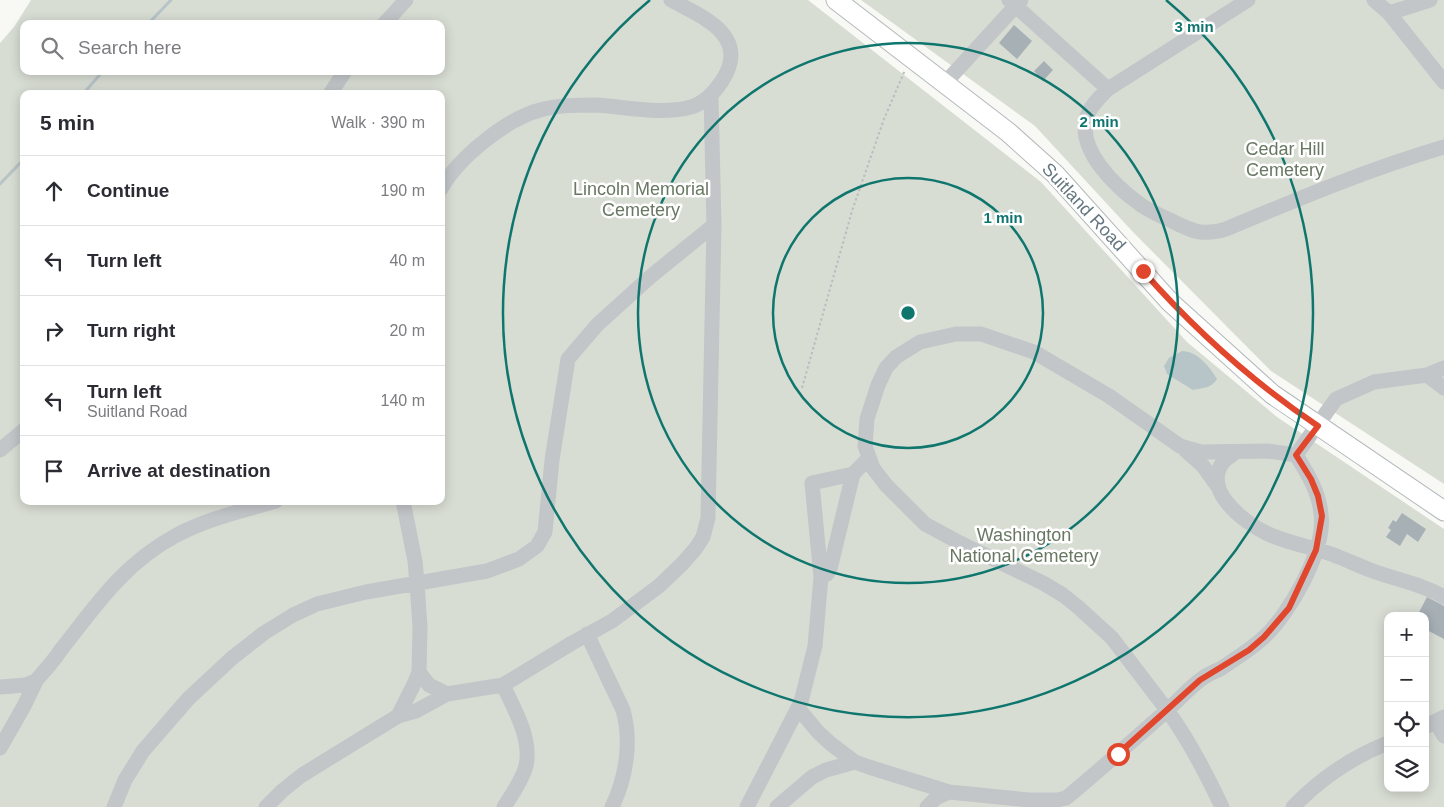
<!DOCTYPE html>
<html lang="en">
<head>
<meta charset="utf-8">
<style>
	:root { --surface:#fff; --page:#f2f2f3; --text:#2b2b33; --muted:#7c7c81; --line:#e1e1e2 }
	body { margin:0; font-family:Helvetica,sans-serif; background:var(--page); color:var(--text) }
	.controls { position:absolute; right:15px; bottom:15px; display:grid; overflow:hidden; border-radius:10px; box-shadow:0 2px 12px #0003 }
	.controls button { width:45px; height:45px; display:grid; place-items:center; padding:0; border:0; border-bottom:1px solid var(--line); background:var(--surface); color:var(--text); font:25px sans-serif }
	.stop { position:absolute; width:15px; height:15px; margin:-11px; border:4px solid #e0472d; border-radius:50%; background:#fff }
	.stop.end { background:#e0472d; border-color:#fff; box-shadow:0 1px 5px #0008 }
	.list { margin:0; padding:0; list-style:none }
	h2 { display:flex; justify-content:space-between; align-items:center; height:65px; margin:0; padding:0 20px; font-size:21px }
	h2 small { font-size:16px; font-weight:400; color:var(--muted) }
	.list li { display:grid; grid-template-columns:32px 1fr auto; gap:15px; align-items:center; box-sizing:border-box; height:70px; padding:0 20px; border-top:1px solid var(--line) }
	.list b { display:block; font-size:19px; white-space:nowrap }
	.list p { margin:0; font-size:16px; white-space:nowrap; color:var(--muted) }
	.list em { font-size:16px; font-style:normal; color:var(--muted) }
	.icon { flex:none; width:28px; height:28px; fill:none; stroke:currentColor; stroke-width:2; stroke-linecap:round; stroke-linejoin:round }
	.map { position:relative; flex:none; width:1444px; height:807px; overflow:hidden }
	.search { position:absolute; background:var(--surface); box-shadow:0 2px 12px #0003; left:20px; top:20px; width:425px; height:55px; display:flex; align-items:center; gap:12px; box-sizing:border-box; padding:0 18px; border-radius:10px; color:var(--muted); font-size:19px }
	.panel { position:absolute; background:var(--surface); box-shadow:0 2px 12px #0003; left:20px; top:90px; width:425px; height:415px; border-radius:10px }
	.map>svg:first-child { display:block }
	.green { fill:#d8ddd4; fill-rule:evenodd }
	.water { fill:#b7c4c8 }
	.lines { fill:none; stroke-linecap:round; stroke-linejoin:round }
	.stream { stroke:#b7c4c8; stroke-width:3 }
	.building { fill:#a6b0b5 }
	.major-casing { stroke:#b3b9bc; stroke-width:21 }
	.path { stroke:#babdc0; stroke-width:2; stroke-dasharray:2.5 2.5; stroke-linecap:butt }
	.minor { stroke:#c2c6c9; stroke-width:15 }
	.major { stroke:#fff; stroke-width:19 }
	.route { stroke:#e0472d; stroke-width:6 }
	.ring { fill:none; stroke:#0f766e; stroke-width:2.5 }
	.labels { text-anchor:middle; stroke-width:5; stroke-linejoin:round; paint-order:stroke }
	.park-label { font-size:18px; fill:#687862; stroke:#fff }
	.street-label { font-size:18px; fill:#647680; stroke:#fff }
	.centre { fill:#0f766e; stroke:#fff; stroke-width:2.5 }
	.ring-label { font-size:15px; text-anchor:middle; font-weight:bold; fill:#0f766e; stroke:#fff; stroke-width:5; stroke-linejoin:round; paint-order:stroke }
</style>
</head>
<body>
<div class="map">
<svg width="1444" height="807" viewBox="0 0 1444 807">
	<rect width="100%" height="100%" fill="#f8f8f5"/>
	<path class="green" d="M31 0H808L1041 182 1187 342 1277 417 1444 529V807H0V43L14 27ZM24 24H441V71H24ZM24 94H441V501H24ZM1388 616H1425V788H1388Z
		M861 0H1444V484L1271 371 1132 231 1035 126Z"/>
	<path class="water" d="M1182 351C1197 351 1210 367 1217 379 1212 388 1202 388 1193 390L1167 374 1164 366 1169 358Z"/>
	<g class="lines">
		<path class="stream" d="M148 24 171 0
			M83 94 103 71
			M0 184 24 159"/>
	</g>
	<path class="building" d="M1014 25 1032 41 1017 59 999 43Z
		M1044 61 1053 70 1043 81 1034 71Z
		M1402 513 1426 529 1418 542 1407 534 1400 546 1386 537 1391 530 1388 528 1393 520 1396 522Z
		M1427 597 1444 606V639L1425 629V616H1417Z"/>
	<g class="lines">
		<defs>
			<path id="major" d="M836 0 1008 132 1055 174 1170 302 1272 394 1444 511"/>
		</defs>
		<use href="#major" class="major-casing"/>
		<path class="path" d="M802 388 852 211 884 119 905 70"/>
		<path class="minor" d="M1009 0 1108 89
			M1248 0 1108 89C1100 97 1091 105 1087 116 1076 150 1116 187 1141 205 1153 213 1166 218 1178 224 1185 227 1192 231 1200 232 1209 233 1217 232 1226 229 1298 199 1369 169 1444 147
			M1374 0 1389 13 1444 82
			M1389 13 1430 0
			M384 24 406 0
			M945 83 1021 0
			M330 94 345 71
			M441 189C458 158 506 119 540 110 557 105 578 105 596 105 627 107 661 115 691 107 705 103 714 93 722 81 751 36 703 17 671 0
			M1427 375 1444 388
			M0 450 24 430
			M1185 450 1203 466 1218 487
			M1236 452C1232 455 1227 458 1224 461 1200 489 1244 522 1266 533 1286 543 1309 546 1331 554 1345 559 1359 566 1373 571 1397 580 1422 584 1444 597
			M1296 455 1336 399 1374 382 1427 375 1444 368
			M821 577 827 574 830 569 853 474
			M587 634 623 710C632 742 626 778 612 807
			M419 672 429 685 447 694
			M503 685C514 709 532 738 526 766 522 781 512 794 504 807
			M0 687 26 685 36 681C44 671 53 662 60 651 95 607 123 564 175 536 206 519 242 511 276 501
			M798 708 818 732 831 744 855 762 869 767 949 792 1029 800H1057L1066 798C1099 771 1131 742 1164 713 1176 703 1187 690 1200 680 1206 675 1213 672 1220 669 1235 659 1250 650 1263 638 1289 615 1326 550 1321 514 1319 492 1308 474 1296 455L1268 451 1201 452 1180 446 1109 396 1034 352 981 334H956L920 342 896 357 886 368 878 385 867 419 865 446 873 468 886 485 925 524 960 543 1043 583 1063 595 1078 607 1112 638 1167 710C1189 740 1206 773 1222 807
			M398 716 416 711 447 694 503 685 572 643 612 621 659 586 682 564 696 548 703 537 708 518 714 225 711 96
			M1436 722 1444 736
			M1425 727 1444 717
			M0 748 24 706 36 681
			M114 807 125 780 143 751 188 699 232 658 264 633 293 615 317 604 366 592 487 571 519 559 537 546 545 532 552 460 568 359 597 325 650 277 714 225
			M266 807 282 791 302 775 398 716 415 682 419 672 420 627 417 583 415 561 403 501
			M747 807 801 702 815 646 821 577 812 483 853 474 869 458
			M777 807 812 777 826 770 855 762
			M927 807 936 798 949 792
			M1293 807C1319 780 1352 757 1388 743"/>
		<use href="#major" class="major"/>
	</g>
	<g class="lines">
		<path class="route" d="M1118 754 1200 680 1249 650 1264 637 1289 608 1316 550 1322 516 1318 496 1311 479 1296 455 1318 426C1254 383 1194 329 1143 271"/>
	</g>
	<g class="ring">
		<circle cx="908" cy="313" r="135"/>
		<circle cx="908" cy="313" r="270"/>
		<path d="M1166 0A405 405 0 1 1 650 0"/>
	</g>
	<g class="labels">
		<g class="park-label">
			<text x="1285" y="155">Cedar Hill<tspan x="1285" dy="21">Cemetery</tspan></text>
			<text x="641" y="195">Lincoln Memorial<tspan x="641" dy="21">Cemetery</tspan></text>
			<text x="1024" y="541">Washington<tspan x="1024" dy="21">National Cemetery</tspan></text>
		</g>
		<g class="street-label">
			<text transform="translate(1084 207) rotate(47)" y="6">Suitland Road</text>
		</g>
	</g>
	<circle cx="908" cy="313" r="8" class="centre"/>
	<g class="ring-label">
		<text x="1194" y="32">3 min</text>
		<text x="1099" y="127">2 min</text>
		<text x="1003" y="223">1 min</text>
	</g>
</svg>
<div class="controls">
<button>+</button>
<button>−</button>
<button><svg class="icon" aria-label="locate" viewBox="0 0 24 24"><circle cx="12" cy="12" r="6"/><path d="M12 2v4M12 18v4M2 12h4M18 12h4"/></svg></button>
<button><svg class="icon" aria-label="layers" viewBox="0 0 24 24"><path d="M12 4l9 5-9 5-9-5zM3 14l9 5 9-5"/></svg></button>
</div>
<div class="stop" style="left:1118px;top:754px"></div>
<div class="stop end" style="left:1143px;top:271px"></div>
<div class="search"><svg class="icon" aria-label="search" viewBox="0 0 24 24"><circle cx="10" cy="10" r="6"/><path d="M15 15l6 6"/></svg>Search here</div>
<section class="panel">
<h2>5 min<small>Walk · 390 m</small></h2>
<ul class="list">
<li><svg class="icon" aria-label="ahead" viewBox="0 0 24 24"><path d="M12 20V5M6 11l6-6 6 6"/></svg><div><b>Continue</b></div><em>190 m</em></li>
<li><svg class="icon" aria-label="left" viewBox="0 0 24 24"><path d="M17 20v-9H6M10 6l-5 5 5 5"/></svg><div><b>Turn left</b></div><em>40 m</em></li>
<li><svg class="icon" aria-label="right" viewBox="0 0 24 24"><path d="M7 20v-9h11M14 6l5 5-5 5"/></svg><div><b>Turn right</b></div><em>20 m</em></li>
<li><svg class="icon" aria-label="left" viewBox="0 0 24 24"><path d="M17 20v-9H6M10 6l-5 5 5 5"/></svg><div><b>Turn left</b><p>Suitland Road</p></div><em>140 m</em></li>
<li><svg class="icon" aria-label="arrive" viewBox="0 0 24 24"><path d="M6 21V4h12l-3 4 3 4H6"/></svg><div><b>Arrive at destination</b></div></li>
</ul>
</section>
</div>
</body>
</html>
